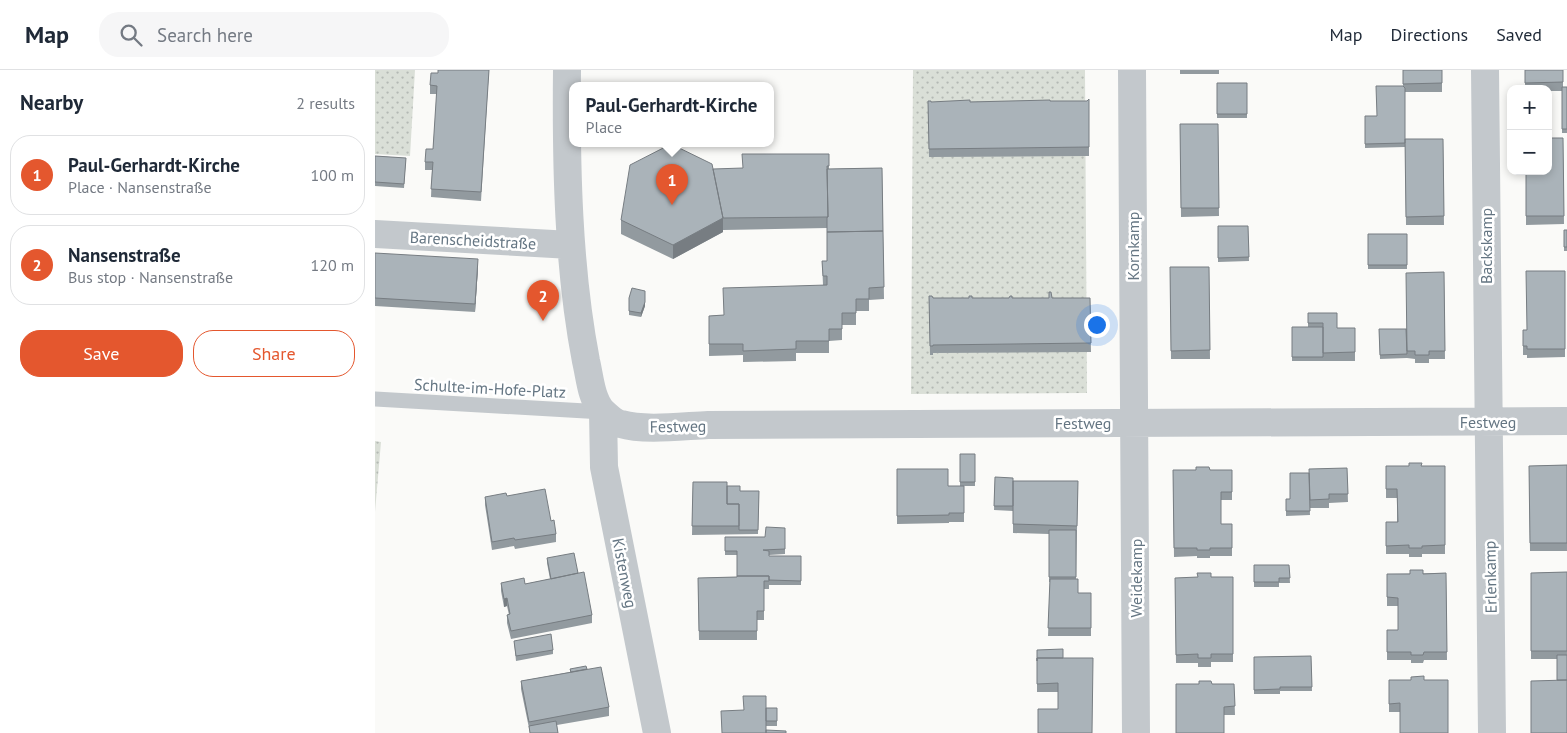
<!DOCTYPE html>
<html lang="en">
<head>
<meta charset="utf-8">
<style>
	:root { --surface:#fff; --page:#f6f6f7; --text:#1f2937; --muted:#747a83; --line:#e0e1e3; --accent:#e4572e }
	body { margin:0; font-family:"PT Sans",sans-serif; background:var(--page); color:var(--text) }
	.controls { position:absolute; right:15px; top:15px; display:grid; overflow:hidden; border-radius:10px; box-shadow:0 2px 8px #0003 }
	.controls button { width:45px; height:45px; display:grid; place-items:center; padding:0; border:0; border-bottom:1px solid var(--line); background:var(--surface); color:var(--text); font:25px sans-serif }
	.you { position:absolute; left:721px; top:254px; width:18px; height:18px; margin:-12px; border:4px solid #fff; border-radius:50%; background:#1a73e8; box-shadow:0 0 0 8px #1a73e833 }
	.badge { display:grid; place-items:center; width:32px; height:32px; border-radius:50%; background:var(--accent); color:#fff; font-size:16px; font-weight:700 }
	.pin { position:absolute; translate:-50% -41px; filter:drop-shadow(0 1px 2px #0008) }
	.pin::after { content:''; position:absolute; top:26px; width:18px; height:15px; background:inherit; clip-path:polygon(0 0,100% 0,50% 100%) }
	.popup { position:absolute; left:194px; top:12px; width:205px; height:65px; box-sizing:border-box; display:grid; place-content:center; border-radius:10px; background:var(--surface); filter:drop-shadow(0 1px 4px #0005); font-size:16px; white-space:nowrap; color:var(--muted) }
	.popup b { font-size:19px; color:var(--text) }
	.popup::after { content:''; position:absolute; left:50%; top:100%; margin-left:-10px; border:10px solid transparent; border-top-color:var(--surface) }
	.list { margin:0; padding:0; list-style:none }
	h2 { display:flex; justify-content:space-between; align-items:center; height:65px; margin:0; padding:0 20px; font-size:21px }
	h2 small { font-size:16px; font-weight:400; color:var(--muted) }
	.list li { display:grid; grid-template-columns:32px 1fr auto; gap:15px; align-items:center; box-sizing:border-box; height:80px; margin:0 10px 10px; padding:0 10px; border:1px solid var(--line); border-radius:20px }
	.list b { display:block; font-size:19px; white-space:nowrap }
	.list p { margin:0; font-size:16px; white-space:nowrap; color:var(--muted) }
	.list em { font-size:16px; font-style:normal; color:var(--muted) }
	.actions { display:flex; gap:10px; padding:15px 20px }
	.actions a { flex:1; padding:11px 0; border:1px solid var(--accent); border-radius:20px; text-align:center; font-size:18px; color:var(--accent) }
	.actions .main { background:var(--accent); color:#fff }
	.icon { flex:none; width:28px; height:28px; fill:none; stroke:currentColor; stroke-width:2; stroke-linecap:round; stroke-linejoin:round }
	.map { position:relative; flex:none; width:1192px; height:663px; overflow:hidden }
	header { display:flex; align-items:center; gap:30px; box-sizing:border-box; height:70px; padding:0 25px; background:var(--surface); border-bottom:1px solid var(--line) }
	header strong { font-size:24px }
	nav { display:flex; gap:28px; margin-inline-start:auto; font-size:18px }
	.search { width:350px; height:45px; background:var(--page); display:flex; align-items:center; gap:12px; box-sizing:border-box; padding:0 18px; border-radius:20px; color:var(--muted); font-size:19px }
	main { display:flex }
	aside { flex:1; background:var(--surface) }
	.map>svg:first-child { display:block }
	.grass { fill:url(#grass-dots) }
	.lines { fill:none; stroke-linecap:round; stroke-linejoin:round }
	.service { stroke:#c3c8cc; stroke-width:15 }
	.minor { stroke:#c3c8cc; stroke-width:28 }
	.wall { fill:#929a9f }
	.shaded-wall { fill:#777d82 }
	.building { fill:#aab3b9; stroke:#777d82 }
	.labels { text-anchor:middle; stroke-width:5; stroke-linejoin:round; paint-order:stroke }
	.street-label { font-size:16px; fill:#657683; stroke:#fff }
</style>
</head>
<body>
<header>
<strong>Map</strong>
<div class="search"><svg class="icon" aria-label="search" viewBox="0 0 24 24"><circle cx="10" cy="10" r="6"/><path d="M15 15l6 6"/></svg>Search here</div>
<nav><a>Map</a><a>Directions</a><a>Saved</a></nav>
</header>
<main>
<aside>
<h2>Nearby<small>2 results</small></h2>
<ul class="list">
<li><span class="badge">1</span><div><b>Paul-Gerhardt-Kirche</b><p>Place · Nansenstraße</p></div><em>100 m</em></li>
<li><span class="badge">2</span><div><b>Nansenstraße</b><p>Bus stop · Nansenstraße</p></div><em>120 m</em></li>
</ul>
<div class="actions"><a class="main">Save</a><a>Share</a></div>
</aside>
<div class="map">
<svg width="1192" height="663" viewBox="0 0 1192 663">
	<defs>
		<pattern id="grass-dots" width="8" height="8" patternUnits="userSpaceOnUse" patternTransform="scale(1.25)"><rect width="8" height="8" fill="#dadfd7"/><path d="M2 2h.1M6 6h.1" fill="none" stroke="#b4b9b4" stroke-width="1.8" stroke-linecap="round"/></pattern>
	</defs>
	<rect width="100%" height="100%" fill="#fafaf8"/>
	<path class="grass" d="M0 0H40L35 86 0 84Z
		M538 0H710L712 323 536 324Z
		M0 371 6 372 0 442Z"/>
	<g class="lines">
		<path class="service" d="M0 329 228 342"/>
		<path class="minor" d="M192 0C191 95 193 198 211 291 215 308 216 328 227 341 231 345 240 353 246 354 269 361 308 356 333 355L1192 351
			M757 0 761 663
			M1110 0 1117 663
			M0 164 196 175
			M228 342 229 397 282 663"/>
	</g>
	<path class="wall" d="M63 0H114L106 131 56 127 57 100H50V92L58 79 62 24H55V15L63 3Z
		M805 0H844V4H805Z
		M1028 0H1067V22H1030V69H1068L1069 155H1031L1030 77 990 78V46H1002L1028 16Z
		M1150 0H1188V17H1192V63H1187V21H1173V19H1150Z
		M842 13H872V48H842Z
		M714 29V86L554 87 553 31 556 32 712 31Z
		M805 54H843L844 146 806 147Z
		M1188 68 1189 154 1151 155V101Z
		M454 84V99L507 98 509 229 494 230V241H481V255H467V270L454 271V283H421V291L368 292V285L334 286V246L349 245 448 215 447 191H452V158L348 160V162L298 189 246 164V150L368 98Z
		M0 86 31 88 29 118 0 116Z
		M843 156H873L874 191 843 192Z
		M1189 160H1192V181H1189Z
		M993 164H1032V199H993Z
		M0 183 103 198 100 242 0 236Z
		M795 197H834L835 289H796Z
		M1190 201V287L1152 288V285H1148V260H1152Z
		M1069 202 1070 289H1054V293H1040V289L1032 288 1005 289 1004 259H1031Z
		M270 221V236L266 247 254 245V228Z
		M554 226 558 228H715L716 282 558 283V285H555Z
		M933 243 962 258H980V291H917V257H933Z
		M585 384H600V416H589V452H574V453L522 454V399L573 416H585Z
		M1192 395V481H1155L1154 396Z
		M1011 396H1070V484H1047V487H1034V484H1011V452H1022V428H1011Z
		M972 398 973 432 954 433V438H935L934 419 935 445 911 446V429H915L934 403Z
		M798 400H857V430H846V454H857V486H835V488H822V486L799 487Z
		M620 407 638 411H703L701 509 703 523H716V566H673L675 512H674V464L638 463V441L619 440Z
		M318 412 352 416 365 421H384L383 464 317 465Z
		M132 426 176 451 181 464V472L140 479 139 476 117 480 110 435V427Z
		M410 458V484L394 485V486H426V515H394V519H389V550H382V570H324L323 508 362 507V485H350V467H390Z
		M172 488 203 503 217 545V553L136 569 132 553V545H134L132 536 129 537 126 521V513L150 514 175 509 172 493Z
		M879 495H914L915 513H904V517H879Z
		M1192 502V663L1182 610V589H1156V503Z
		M1071 503 1072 590H1049L1048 593H1036V590H1012V560H1023V536H1012V504Z
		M858 507V592H836V597H823V593H801L800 508Z
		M139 571 178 580V584L141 591Z
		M662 580 688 588 717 663 683 639V622H662Z
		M936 586 937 621H905V624H879V587Z
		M195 599H212L234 637V646L182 655 183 663H155L146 619V611L195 602Z
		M1014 610H1049L1025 642H1014Z
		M837 614H859L860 645H849Z
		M391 638H402V656H391L369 640Z"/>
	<path class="shaded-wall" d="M348 148V162L298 189V175Z
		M103 189V198L100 242V234Z
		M270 232V236L266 247V243Z
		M132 528V536L129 537V529Z"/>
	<path class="building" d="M63 0H114L106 122 56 119 58 92H50L51 79H58L62 16 55 15 56 3H63Z
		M1028 0H1067V13L1028 14Z
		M1150 0H1188V12L1150 13Z
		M842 13H872V44H842Z
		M1001 16H1028L1030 18V73L990 74V46H1002Z
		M1187 17H1192V59H1187Z
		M714 29V77L554 79 553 31H556V32L595 30V32L675 30V31H712Z
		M805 54H843L844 138H806Z
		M1173 68H1188L1189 146H1151V101H1173Z
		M1030 69H1068L1069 146 1031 147Z
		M296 74 337 94 348 148 298 175 246 150 255 95Z
		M367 84H454V96H452L453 147 348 148 338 99 368 98Z
		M0 86 31 88 29 114 0 112Z
		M507 98 508 161 452 162V147H453L452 99Z
		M843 156H873L874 187 843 188Z
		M1189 160H1192V177H1189Z
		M508 161 509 217 494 218V229H481V243H467V259H454V271H421V279L368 281V274H334V246L349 245 348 218 452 215V206H448L447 191H452V162Z
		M993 164H1032V195H993Z
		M0 183 103 189 100 234 0 228Z
		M795 197H834L835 280 796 281Z
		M1151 201H1190V279H1152V276H1148V260H1152Z
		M1069 202 1070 281H1054V285H1040V281H1032L1031 203Z
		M257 218 270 221V232L266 243 254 241V228Z
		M674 222H676L677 228H715L716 273 558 275V276H555L554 226H557L558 228H594V226H597V228H634L635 226H637V228H674Z
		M933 243H962V258H980V282L948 283V253H933Z
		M917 257H948V287H917Z
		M1004 259H1031L1032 284 1005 285Z
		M585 384H600V412H585Z
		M1034 393H1047L1046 396H1070V475L1047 476V478H1034V475L1011 476V452H1023L1022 419H1011V396H1034Z
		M1192 395V473H1155L1154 396Z
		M821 397H834L835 400H857V422H846V454H857V478H835V480H822V478H799L798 400H821Z
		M972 398 973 424H954V429L935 430 934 399Z
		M522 399H573V416H589V443H574V445L522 446Z
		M915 403H934L935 441H911V429H915Z
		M620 407 638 408V436H619Z
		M638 411H703L702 456 638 454Z
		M318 412H352V434H364V456H317Z
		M352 416H365V421H384L383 460H364V434H352Z
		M170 419 176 451 179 450 181 464 140 470 139 468 117 472 110 427 131 423 132 426Z
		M391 457 410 458V479L388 480 394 481V486H426V511L394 510V506H362V481H350V467H390Z
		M674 460H701V507H674Z
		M199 483 203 503 176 509 172 488Z
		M879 495H914L915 508H904V512H879Z
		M1035 500H1048V504L1071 503 1072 582H1049L1048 585H1036V582H1012V560H1023V528L1012 527V504H1035Z
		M209 502 217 545 136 561 132 545 135 544 132 528 129 529 126 513 149 508 150 514Z
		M1192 502V581H1156V503Z
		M822 503H836V507H858V584H836V588H823V584L801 585 800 508 823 507Z
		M362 506H394V511H389V541H382V561H324L323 508 362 507Z
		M675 509H703V523H716V558H673Z
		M176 564 178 580 141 586 139 571Z
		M688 579V588H662V591V580Z
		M1182 585H1192V610H1182Z
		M936 586 937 617H905V619L879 620V587Z
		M662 588H718L717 663H663V639H683V613L662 614Z
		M211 596 212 599 196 602 195 599Z
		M226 597 234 637 154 652 146 611Z
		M1049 606V610H1073V663H1025V633L1014 634V610H1036V607Z
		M1192 610V663H1156V611Z
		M824 611H836L837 614H859L860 636 849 637V663H801V614H824Z
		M368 626H391V663H347L346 641 369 640Z
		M391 638H402V651H391Z
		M181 651 183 663H155L154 656Z
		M391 660 411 661V663H391Z"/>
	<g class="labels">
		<g class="street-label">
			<text transform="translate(98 170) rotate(3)" y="6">Barenscheidstraße</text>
			<text transform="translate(758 176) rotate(-90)" y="6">Kornkamp</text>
			<text transform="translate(1111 176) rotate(-90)" y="6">Backskamp</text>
			<text transform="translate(115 318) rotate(3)" y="6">Schulte-im-Hofe-Platz</text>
			<text x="1113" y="358">Festweg</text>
			<text x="708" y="359">Festweg</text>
			<text transform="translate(303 356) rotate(-1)" y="6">Festweg</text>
			<text transform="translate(250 503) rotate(79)" y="6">Kistenweg</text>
			<text transform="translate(1115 507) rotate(-91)" y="6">Erlenkamp</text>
			<text transform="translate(761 508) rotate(-90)" y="6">Weidekamp</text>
		</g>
	</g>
</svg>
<div class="controls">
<button>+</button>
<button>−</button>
</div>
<div class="you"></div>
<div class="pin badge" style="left:297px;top:135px">1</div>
<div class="popup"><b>Paul-Gerhardt-Kirche</b>Place</div>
<div class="pin badge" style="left:168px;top:251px">2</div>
</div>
</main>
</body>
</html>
